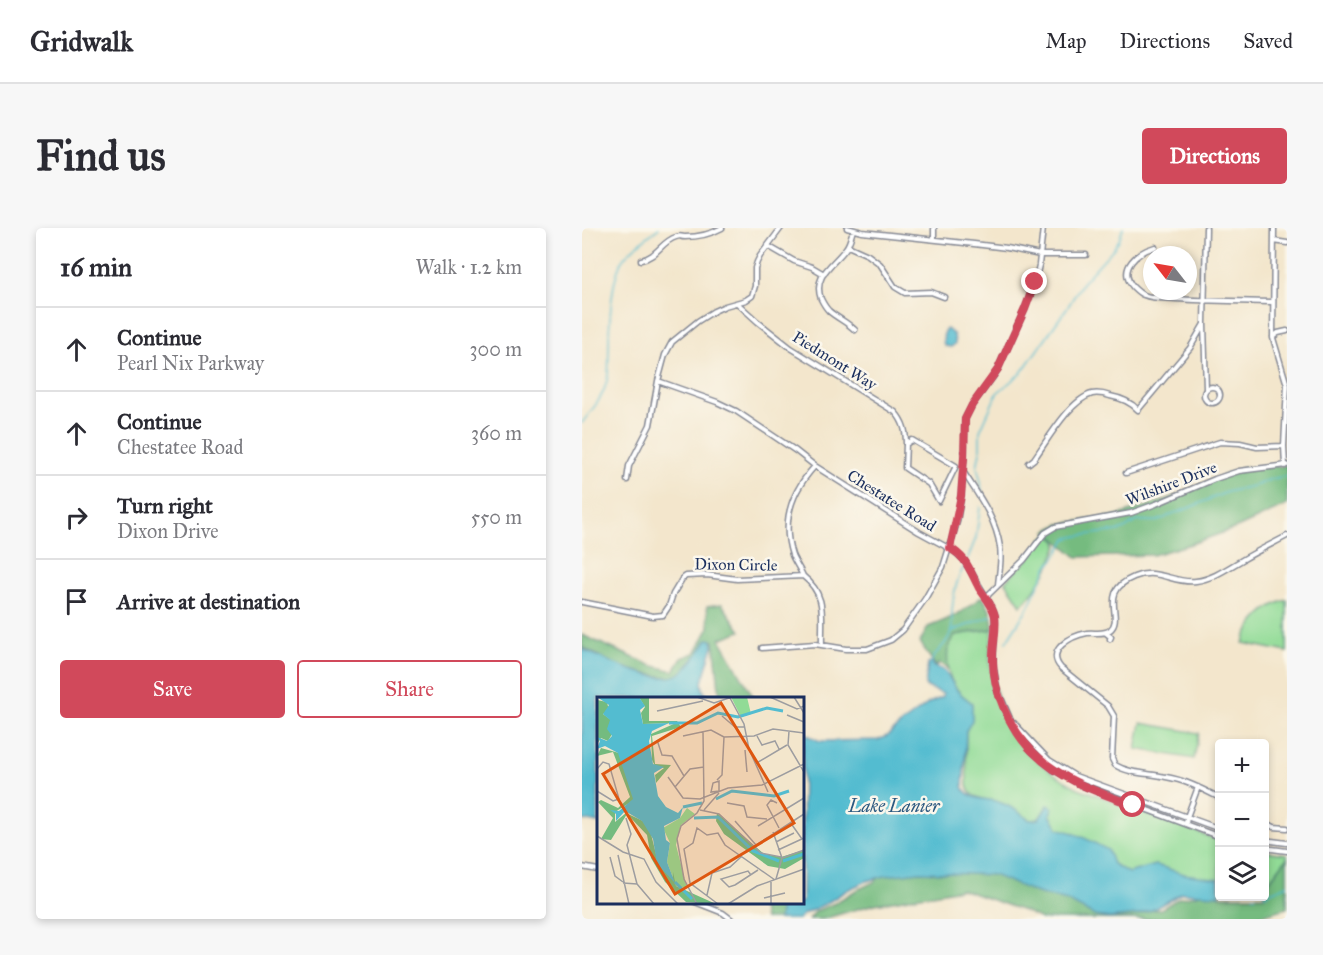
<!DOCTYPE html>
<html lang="en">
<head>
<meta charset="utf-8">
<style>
	:root { --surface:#fff; --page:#f7f7f7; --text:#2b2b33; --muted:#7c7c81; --line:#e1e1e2; --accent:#d1495b }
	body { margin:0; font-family:"IM FELL Great Primer",serif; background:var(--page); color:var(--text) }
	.controls { position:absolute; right:18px; bottom:18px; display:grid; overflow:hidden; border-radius:6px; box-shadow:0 3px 9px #0003 }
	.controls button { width:54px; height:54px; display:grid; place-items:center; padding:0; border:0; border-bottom:2px solid var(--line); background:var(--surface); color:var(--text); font:30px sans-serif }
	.compass { position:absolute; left:561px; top:18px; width:54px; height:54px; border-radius:50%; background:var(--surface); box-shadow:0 3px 9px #0003; rotate:301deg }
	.stop { position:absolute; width:18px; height:18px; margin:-14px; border:4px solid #d1495b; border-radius:50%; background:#fff }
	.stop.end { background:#d1495b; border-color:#fff; box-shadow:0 2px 6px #0008 }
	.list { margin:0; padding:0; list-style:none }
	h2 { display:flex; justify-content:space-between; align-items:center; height:78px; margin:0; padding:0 24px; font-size:26px }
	h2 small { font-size:20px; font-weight:400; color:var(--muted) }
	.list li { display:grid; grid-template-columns:39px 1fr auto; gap:18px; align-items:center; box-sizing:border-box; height:84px; padding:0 24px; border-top:2px solid var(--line) }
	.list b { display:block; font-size:22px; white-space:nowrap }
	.list p { margin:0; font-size:20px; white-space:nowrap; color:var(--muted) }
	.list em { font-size:20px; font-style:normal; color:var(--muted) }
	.actions { display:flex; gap:12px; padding:18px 24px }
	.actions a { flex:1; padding:14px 0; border:2px solid var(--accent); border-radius:6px; text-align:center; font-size:21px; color:var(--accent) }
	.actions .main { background:var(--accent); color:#fff }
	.icon { flex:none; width:33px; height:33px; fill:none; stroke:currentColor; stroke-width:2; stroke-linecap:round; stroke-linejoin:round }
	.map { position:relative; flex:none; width:705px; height:691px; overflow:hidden; border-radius:6px }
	header { display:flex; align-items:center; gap:36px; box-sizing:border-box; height:84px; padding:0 30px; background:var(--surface); border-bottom:2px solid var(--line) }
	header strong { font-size:28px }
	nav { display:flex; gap:33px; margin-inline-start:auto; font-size:21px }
	.intro { display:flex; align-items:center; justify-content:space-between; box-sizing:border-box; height:144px; padding:0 36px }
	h1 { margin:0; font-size:42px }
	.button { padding:15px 27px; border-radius:6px; background:var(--accent); color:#fff; font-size:21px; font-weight:700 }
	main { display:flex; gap:36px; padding:0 36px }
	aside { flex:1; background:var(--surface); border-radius:6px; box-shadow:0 3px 9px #0003 }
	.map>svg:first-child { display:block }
	.green { fill:#91db96; stroke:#56857a; stroke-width:1.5 }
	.forest { fill:#74bb7f; stroke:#48756e; stroke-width:1.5 }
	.water { fill:#53bcd0; stroke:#377697; stroke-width:1.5 }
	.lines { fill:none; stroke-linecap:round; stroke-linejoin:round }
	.stream { stroke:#53bcd0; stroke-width:1.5 }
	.minor-casing { stroke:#878a95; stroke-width:7 }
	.minor { stroke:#fff; stroke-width:4 }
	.route { stroke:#d1495b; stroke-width:8 }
	.labels { text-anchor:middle; stroke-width:5; stroke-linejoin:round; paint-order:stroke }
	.street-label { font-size:16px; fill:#1b2f5e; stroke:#fbf7ec }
	.water-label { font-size:18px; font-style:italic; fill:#2c5980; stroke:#fbf7ec }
	.inset-river { fill:none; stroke:#53bcd0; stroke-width:3 }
	.inset-road { fill:none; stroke:#9d9da0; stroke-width:1.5 }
	.view { fill:#de5710; fill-opacity:0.15; stroke:#de5710; stroke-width:3 }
	.inset-edge { fill:none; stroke:#1b2f5e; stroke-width:3 }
</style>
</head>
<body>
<header>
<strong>Gridwalk</strong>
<nav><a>Map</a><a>Directions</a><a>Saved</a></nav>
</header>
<div class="intro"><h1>Find us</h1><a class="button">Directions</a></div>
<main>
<aside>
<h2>16 min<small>Walk · 1.2 km</small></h2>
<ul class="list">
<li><svg class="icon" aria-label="ahead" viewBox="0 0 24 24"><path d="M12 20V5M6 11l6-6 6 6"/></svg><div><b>Continue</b><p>Pearl Nix Parkway</p></div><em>300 m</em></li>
<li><svg class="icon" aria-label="ahead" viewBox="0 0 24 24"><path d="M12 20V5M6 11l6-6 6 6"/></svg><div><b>Continue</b><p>Chestatee Road</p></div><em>360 m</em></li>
<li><svg class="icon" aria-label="right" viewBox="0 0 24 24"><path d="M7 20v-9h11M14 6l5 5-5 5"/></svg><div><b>Turn right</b><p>Dixon Drive</p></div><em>550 m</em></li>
<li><svg class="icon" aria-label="arrive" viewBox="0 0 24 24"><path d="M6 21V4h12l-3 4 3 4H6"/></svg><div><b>Arrive at destination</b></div></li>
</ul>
<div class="actions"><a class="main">Save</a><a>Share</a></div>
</aside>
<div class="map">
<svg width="705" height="691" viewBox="0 0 705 691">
	<rect width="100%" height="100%" fill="#fbf7ec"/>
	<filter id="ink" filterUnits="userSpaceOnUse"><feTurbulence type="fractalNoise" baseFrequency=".0167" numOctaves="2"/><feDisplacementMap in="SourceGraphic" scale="12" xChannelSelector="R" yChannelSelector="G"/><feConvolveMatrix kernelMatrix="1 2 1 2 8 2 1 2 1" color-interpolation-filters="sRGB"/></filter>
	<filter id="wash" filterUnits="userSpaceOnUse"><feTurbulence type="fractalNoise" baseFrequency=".008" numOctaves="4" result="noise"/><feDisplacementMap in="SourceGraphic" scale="24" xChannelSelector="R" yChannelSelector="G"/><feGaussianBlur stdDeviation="1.35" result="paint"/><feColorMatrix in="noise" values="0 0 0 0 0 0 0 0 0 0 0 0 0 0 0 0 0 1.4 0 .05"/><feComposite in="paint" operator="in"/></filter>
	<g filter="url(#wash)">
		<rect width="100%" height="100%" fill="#f3e6cc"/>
		<path class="green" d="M468 307 475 313 476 317C468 339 456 361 439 377L423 353 446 331 461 309Z
			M705 372V424L661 415C668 394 683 378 705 372Z
			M411 401C410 411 407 422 408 433 408 445 412 457 416 469 432 515 453 537 496 560L637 612V658L574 637 546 645 531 636 512 615 479 601 477 602 469 589 465 578 457 591 448 592C436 585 431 579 417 575 409 572 400 572 393 568L388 577H386L391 567 387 563 385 557 384 518V503L390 492V475C386 472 382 469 379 466 364 450 359 423 373 407Z
			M559 495 617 505 612 531 554 521Z
			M682 623 705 626V630L683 659Z"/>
		<path class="forest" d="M705 236V277L657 299 609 316 571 327 495 329 464 303 478 296 534 288 581 273 660 240 701 238Z
			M400 368C407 379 411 387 411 401L373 407C364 417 365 427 366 441L357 435 354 439 338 414 346 399C368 391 382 384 400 368Z
			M140 376 159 403 138 411 172 470H138L132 413 124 416 101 446 89 450 65 446 39 440 0 419V407L68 437 92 443 100 430 113 425 127 399 125 378Z
			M705 630V680L666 691H459L442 683 379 661 293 676 241 691H227L234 683 253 675 271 664 292 654 306 640H386L429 649 540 686 579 681 597 670 615 667 628 656 637 658 638 668H682L683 659Z
			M179 675H202L201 691H182Z"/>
		<path class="water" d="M365 101 372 107 373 116 369 119 363 118 361 114 362 103Z
			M126 411 130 412 131 418 120 454 121 462 126 470H16V595L0 592V421C19 430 78 459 97 446 109 438 118 423 126 411Z
			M350 434 352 439C366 440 367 452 375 462 379 467 385 471 390 475V492L384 503 383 529 381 558C384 571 403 571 414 573 420 575 427 578 432 581 438 584 442 589 448 592L457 591 466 577 470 579 468 587 477 601C492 603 512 615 526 622L531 636 546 645 574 637 602 646 637 651V667L600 665 570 682 556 687 527 690 513 688 485 673 455 665 411 647 338 644 303 648 285 653 265 662 245 675 222 686 216 691H197L198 683 196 675 220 674 221 505 238 513 296 512 305 508 320 495 347 475 361 469V466L343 458 346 436Z"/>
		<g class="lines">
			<path class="stream" d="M0 195C9 183 20 171 24 156 28 145 26 132 27 120 27 97 29 47 42 30 52 18 65 9 77 0
				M400 269 399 254 395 239 398 224V203L415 165 439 145 487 77 500 55 531 21 537 12 541 0
				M386 330 394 310 398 279
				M370 403 410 388
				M424 414 445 381 466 338 473 330 484 311C502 305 521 306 540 302 546 300 550 294 557 293 563 292 569 294 575 293 584 292 588 284 597 284L645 264 675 257 689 251 705 248
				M349 434C354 422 366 417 369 403 371 397 369 390 370 384 371 369 374 352 382 339
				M682 667 705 657
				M671 668H674"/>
		</g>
	</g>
	<g filter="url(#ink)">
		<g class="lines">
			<defs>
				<path id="minor" d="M265 0 280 4 392 16 425 20 458 27H504
					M352 0V11
					M624 0 622 96 624 161
					M692 0 691 110 705 157 702 218 703 238
					M271 2C269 8 268 15 264 20 253 36 230 47 239 71 241 75 243 79 247 83 255 90 265 94 273 102
					M692 13 705 15
					M186 18 212 33 230 39 242 46
					M266 18 286 27 298 36 313 59 323 65 349 64 362 69
					M573 19C556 24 535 40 551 59 554 62 558 66 562 67 571 71 584 70 594 71 626 73 658 73 690 74
					M59 32C74 30 80 13 94 9 100 7 97 9 103 9 115 9 129 6 140 0
					M155 75 176 94 209 120 313 184C322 194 324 204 324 216
					M691 109 696 105 705 103
					M76 153 135 174 154 183 214 223 233 238 337 304 372 323 382 332 410 379 413 387V395L411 435 415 461 431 498 449 522 472 542 501 558 638 609
					M622 167a8 8 0 1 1 16 0a8 8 0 1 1-16 0Z
					M330 212 374 238 357 273 347 256 323 240 324 216Z
					M447 235 452 231C465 213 488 172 510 166 516 165 522 166 528 168 539 170 549 174 556 182L608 120 622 96
					M382 245C397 268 414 291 418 319 420 331 417 345 416 357
					M544 245 638 214 658 215 675 219 702 218
					M45 252 47 238 68 197 76 153 83 127 90 114 116 93 132 83 143 78 164 72 170 68 173 58V40L175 34 178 28 199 0
					M221 348C218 341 213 334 210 327 199 293 210 263 233 238
					M404 369 442 332 463 305 473 299 549 285 574 276 633 251 657 243 705 237
					M0 374 71 388 81 387 87 378 91 366 100 351 104 348 125 347 155 351 221 348C246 368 239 389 240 417
					M524 405 529 409 528 411
					M180 420 233 416 264 421H285L309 412 321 402 343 371 361 339 375 294 379 268 382 230 383 191 390 177 411 149 416 141 443 81 453 54 457 37 461 0
					M432 495 467 532 493 548 638 601
					M638 570C620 561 603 552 584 549 567 545 548 546 533 537L530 531 532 488 526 478 479 440C463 422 489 408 505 405 512 404 522 407 528 402 543 390 515 364 552 349 576 339 591 356 614 353 631 351 646 340 660 332 675 323 690 316 705 308
					M682 594 692 599 705 600
					M604 596 605 589 616 559
					M682 612 705 615
					M682 620 705 623
					M0 639 16 642
					M113 674 141 685 149 691"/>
			</defs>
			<use href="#minor" class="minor-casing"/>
			<use href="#minor" class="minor"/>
		</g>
	</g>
	<g class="lines" filter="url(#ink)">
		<path class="route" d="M453 54 443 81 416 141 390 177 383 191 382 230 379 268 368 320C373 323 378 327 382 332 388 340 392 351 397 360 403 369 411 377 413 388 415 401 411 415 411 429 410 462 427 500 451 524 479 552 515 564 551 577"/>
	</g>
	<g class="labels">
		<g class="street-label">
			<text transform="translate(253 132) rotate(32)" y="6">Piedmont Way</text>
			<text transform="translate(589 255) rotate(-21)" y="6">Wilshire Drive</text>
			<text transform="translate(310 272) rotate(32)" y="6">Chestatee Road</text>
			<text transform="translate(154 336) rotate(1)" y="6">Dixon Circle</text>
		</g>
		<g class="water-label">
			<text x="312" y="584">Lake Lanier</text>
		</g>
	</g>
	<g transform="translate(15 469)">
		<rect width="207" height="207" fill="#f3e6cc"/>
		<path d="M134 0H150L154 17 144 20ZM90 111 98 117 84 128 79 148 90 191 79 189 70 165 73 146 66 131 83 121Z" fill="#91db96"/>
		<path d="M42 0H52V24H80L84 30 55 39 58 67 74 68 59 86 58 78 67 71 58 69 55 63 54 37 79 26 46 27 44 16 48 10ZM0 3 10 5 12 14 6 17 14 23 15 37 11 44 4 41 0 47ZM4 51 22 56 35 94 37 103 18 115V125L29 116 46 124 54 137 62 169 76 180V175L79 189 119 207 89 205 68 185 54 161 50 138 30 117 14 143 4 142 16 121 1 105 4 103 21 111 33 100 16 55 0 59ZM120 116 167 157 184 160 207 153V161L188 172 171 169 127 137 119 124Z" fill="#74bb7f"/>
		<path d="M0 0H42L48 9 43 13 46 27 72 26 55 34 52 44 56 67 67 70 57 76 61 99 69 110 81 116 86 110 83 121 67 129 69 143 73 146 70 165 78 186 60 167 56 142 45 124 28 114 19 124V117L13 113 22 114 36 102 21 56 8 49 0 52 3 44 0 40 10 44 15 39 10 32 13 23 6 17 12 8Z" fill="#53bcd0"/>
		<path class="inset-river" d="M72 26H100L121 16 141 20 170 11 186 14M119 102 135 94 177 99 192 94M86 110 105 106M97 121 121 120 156 154 182 164M186 164 207 157M78 185 95 202"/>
		<path class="inset-road" d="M100 0 117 6 135 0M173 0 200 12 207 9M197 0 207 16M133 1 147 27 152 52 171 95M60 14 106 4M190 18 207 25M125 19 138 30H148M192 34 191 48 207 75M86 39 114 33 127 40M160 39 165 48 178 44 182 52M127 40 157 39 176 32 207 36M60 43 65 58 75 59 87 79M148 53 150 75M158 67 190 48M0 72 6 65 12 67 22 102 16 104 0 94M71 80 86 101 103 102 131 91 165 88 207 67M120 83 125 78 127 40M122 84V94L114 95 116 86ZM78 90 93 72 107 70M130 106 147 109 150 120 170 122M180 106 174 103 170 108 182 131M103 113 122 117 164 156 184 160M107 113 122 96M29 121 34 137 30 148 40 187M138 124 159 148M193 125 205 142M161 129 207 101M176 135 185 161 179 182M0 139 26 155 47 162 59 185 81 207M179 145 197 136M156 150 207 117M181 153 207 141M21 158 32 207M13 160 18 179 26 185M185 161 207 153M174 185V207M26 186 40 187 57 207M138 188 132 190 124 182 151 174 154 178M138 188 161 173M110 198 115 176 133 170 145 159M167 201 188 196M100 207 87 182 80 142 84 129 100 116 107 104 106 35M121 207 93 186 87 152 96 146 100 131 110 138 121 136 128 148 178 183M131 207 160 189 207 172"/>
		<path class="view" d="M124 6 197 126 78 197 6 77Z"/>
		<rect width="207" height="207" class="inset-edge"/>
	</g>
</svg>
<div class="controls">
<button>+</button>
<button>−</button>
<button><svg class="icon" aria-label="layers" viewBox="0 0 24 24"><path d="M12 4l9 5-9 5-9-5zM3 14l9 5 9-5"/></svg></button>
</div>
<svg class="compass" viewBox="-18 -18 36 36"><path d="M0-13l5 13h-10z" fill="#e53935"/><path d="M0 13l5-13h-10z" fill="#7c7c81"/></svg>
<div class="stop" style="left:551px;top:577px"></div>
<div class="stop end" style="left:453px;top:54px"></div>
</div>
</main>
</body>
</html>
